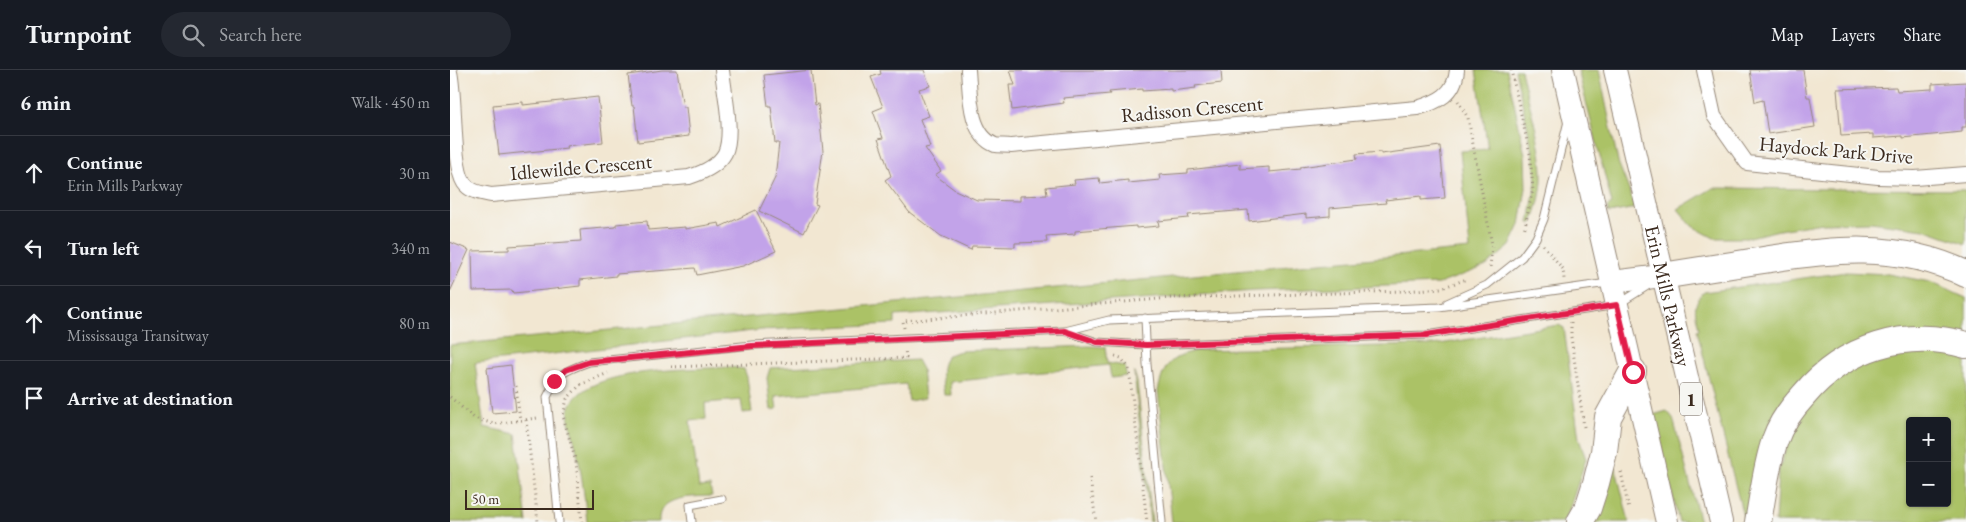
<!DOCTYPE html>
<html lang="en">
<head>
<meta charset="utf-8">
<style>
	:root { --surface:#171b24; --page:#242831; --text:#f1f3f6; --muted:#9ea1a6; --line:#363941 }
	body { margin:0; font-family:"EB Garamond",serif; background:var(--page); color:var(--text) }
	.controls { position:absolute; right:15px; bottom:15px; display:grid; overflow:hidden; border-radius:5px; box-shadow:0 1px 4px #0004 }
	.controls button { width:45px; height:45px; display:grid; place-items:center; padding:0; border:0; border-bottom:1px solid var(--line); background:var(--surface); color:var(--text); font:25px sans-serif }
	.scale { position:absolute; left:15px; bottom:12px; width:129px; box-sizing:border-box; padding-left:5px; border:2px solid #3b2a1e; border-top:0; font-size:14px; line-height:18px; white-space:nowrap; color:#3b2a1e; -webkit-text-stroke:4px #f6f6f2; paint-order:stroke }
	.stop { position:absolute; width:15px; height:15px; margin:-11px; border:4px solid #e11d48; border-radius:50%; background:#fff }
	.stop.end { background:#e11d48; border-color:#fff; box-shadow:0 1px 5px #0008 }
	.list { margin:0; padding:0; list-style:none }
	h2 { display:flex; justify-content:space-between; align-items:center; height:65px; margin:0; padding:0 20px; font-size:21px }
	h2 small { font-size:16px; font-weight:400; color:var(--muted) }
	.list li { display:grid; grid-template-columns:32px 1fr auto; gap:15px; align-items:center; box-sizing:border-box; height:75px; padding:0 20px; border-top:1px solid var(--line) }
	.list b { display:block; font-size:19px; white-space:nowrap }
	.list p { margin:0; font-size:16px; white-space:nowrap; color:var(--muted) }
	.list em { font-size:16px; font-style:normal; color:var(--muted) }
	.icon { flex:none; width:28px; height:28px; fill:none; stroke:currentColor; stroke-width:2; stroke-linecap:round; stroke-linejoin:round }
	.map { position:relative; flex:none; width:1516px; height:452px; overflow:hidden }
	header { display:flex; align-items:center; gap:30px; box-sizing:border-box; height:70px; padding:0 25px; background:var(--surface); border-bottom:1px solid var(--line) }
	header strong { font-size:24px }
	nav { display:flex; gap:28px; margin-inline-start:auto; font-size:18px }
	.search { width:350px; height:45px; background:var(--page); display:flex; align-items:center; gap:12px; box-sizing:border-box; padding:0 18px; border-radius:28px; color:var(--muted); font-size:19px }
	main { display:flex }
	aside { flex:1; background:var(--surface) }
	.map>svg:first-child { display:block }
	.green { fill:#abc266; stroke:#737642; fill-rule:evenodd }
	.building { fill:#c2a3e9 }
	.lines { fill:none; stroke-linecap:round; stroke-linejoin:round }
	.service-casing { stroke:#968878; stroke-width:9 }
	.minor-casing { stroke:#968878; stroke-width:16 }
	.primary-casing { stroke:#968878; stroke-width:24 }
	.motorway-casing { stroke:#968878; stroke-width:28 }
	.path { stroke:#968878; stroke-width:3; stroke-dasharray:1 4; stroke-linecap:butt }
	.service { stroke:#fff; stroke-width:7 }
	.minor { stroke:#fff; stroke-width:14 }
	.primary { stroke:#fff; stroke-width:22 }
	.motorway { stroke:#fff; stroke-width:26 }
	.route { stroke:#e11d48; stroke-width:6 }
	.labels { text-anchor:middle; stroke-width:4; stroke-linejoin:round; paint-order:stroke }
	.shield { fill:#f6f6f2; stroke:#73675e; stroke-width:1 }
	.shield-label { font-size:19px; font-weight:bold; fill:#3b2a1e }
	.street-label { font-size:20px; fill:#3b2a1e; stroke:#f6f6f2 }
</style>
</head>
<body>
<header>
<strong>Turnpoint</strong>
<div class="search"><svg class="icon" aria-label="search" viewBox="0 0 24 24"><circle cx="10" cy="10" r="6"/><path d="M15 15l6 6"/></svg>Search here</div>
<nav><a>Map</a><a>Layers</a><a>Share</a></nav>
</header>
<main>
<aside>
<h2>6 min<small>Walk · 450 m</small></h2>
<ul class="list">
<li><svg class="icon" aria-label="ahead" viewBox="0 0 24 24"><path d="M12 20V5M6 11l6-6 6 6"/></svg><div><b>Continue</b><p>Erin Mills Parkway</p></div><em>30 m</em></li>
<li><svg class="icon" aria-label="left" viewBox="0 0 24 24"><path d="M17 20v-9H6M10 6l-5 5 5 5"/></svg><div><b>Turn left</b></div><em>340 m</em></li>
<li><svg class="icon" aria-label="ahead" viewBox="0 0 24 24"><path d="M12 20V5M6 11l6-6 6 6"/></svg><div><b>Continue</b><p>Mississauga Transitway</p></div><em>80 m</em></li>
<li><svg class="icon" aria-label="arrive" viewBox="0 0 24 24"><path d="M6 21V4h12l-3 4 3 4H6"/></svg><div><b>Arrive at destination</b></div></li>
</ul>
</aside>
<div class="map">
<svg width="1516" height="452" viewBox="0 0 1516 452">
	<rect width="100%" height="100%" fill="#f6f6f2"/>
	<filter id="ink" filterUnits="userSpaceOnUse"><feTurbulence type="fractalNoise" baseFrequency=".02" numOctaves="2"/><feDisplacementMap in="SourceGraphic" scale="10" xChannelSelector="R" yChannelSelector="G"/><feConvolveMatrix kernelMatrix="1 2 1 2 8 2 1 2 1" color-interpolation-filters="sRGB"/></filter>
	<filter id="wash" filterUnits="userSpaceOnUse"><feTurbulence type="fractalNoise" baseFrequency=".0096" numOctaves="4" result="noise"/><feDisplacementMap in="SourceGraphic" scale="20" xChannelSelector="R" yChannelSelector="G"/><feGaussianBlur stdDeviation="1.12" result="paint"/><feColorMatrix in="noise" values="0 0 0 0 0 0 0 0 0 0 0 0 0 0 0 0 0 1.4 0 .05"/><feComposite in="paint" operator="in"/></filter>
	<g filter="url(#wash)">
		<rect width="100%" height="100%" fill="#f2e7d2"/>
		<path class="green" d="M1026 0H1057L1075 85 1076 118 1070 155 1060 176 1036 196 989 214 805 221 445 246V254L311 260 25 293 34 357 66 364 77 452H0V275L1020 179 1010 81 1038 79Z
			M1065 0H1071C1079 36 1093 75 1092 111 1091 126 1087 139 1082 153H1079L1086 111 1084 87Z
			M1128 0H1149L1168 92 1186 138 1159 143 1157 137 1162 134Z
			M1263 118 1516 120V174L1474 159 1421 152 1372 153 1329 160 1296 168H1264L1242 156 1228 139Z
			M1396 202 1438 204 1480 212 1516 228V266L1356 307 1299 449 1294 450 1247 260 1249 259C1246 243 1241 235 1254 222Z
			M1109 255 1114 258 1129 369 1136 389 1117 446 1113 452H722L708 321C714 293 721 287 748 280L983 275Z
			M639 276 655 277 657 293 675 296 676 306 661 308 659 295 500 312 501 325H494C493 313 487 294 499 285 502 283 508 282 511 281Z
			M1478 280 1516 288V452H1325L1328 403 1339 368 1355 339 1395 302 1437 283ZM1460 351H1497V433H1460Z
			M467 290 472 299 475 328 459 331 456 314 325 326 327 339 321 340 317 308 320 298Z
			M280 297 294 299 297 307 302 342 293 343 291 330 255 333 256 349 240 351 249 417 260 416 262 426C243 427 207 425 209 452H137C134 422 131 395 123 366 121 358 117 348 119 340 129 296 243 300 280 297Z
			M684 302 687 312 702 452H700Z
			M1217 341 1223 348 1250 452H1229L1203 345Z
			M1163 394 1165 395 1179 452H1142Z"/>
		<g id="blocks">
			<path class="building" d="M212 0H227L233 37H236L239 66 188 72 184 36H182L178 5Z
				M361 0 365 35 368 34 373 81 365 134 368 135 354 163 309 141 325 108 329 73H325L321 36H318L314 5Z
				M430 0H474L480 16 469 19 479 46 470 49 480 77 475 78 491 101 485 105 505 120 527 130 570 131V126L597 125 596 117 625 114 624 110 649 108 650 113 678 110V113L710 110 709 105 738 103V100L790 94V99L819 97V102L851 99V97L907 89 906 84 931 82V84L990 76 995 128 971 130V126L935 130 936 133 880 138V146L856 148V144L799 151 798 140 738 145 739 148 708 151 709 156 686 158V156L625 161V164L596 166 597 172 565 173V177L522 176 521 180 491 166 459 142 435 110 441 106 428 69 433 68 423 41 433 37 421 7 431 4Z
				M560 0H771L772 13 745 16 746 18 721 21V19L692 21V19L659 22 660 24 613 28 614 33 562 40 559 15H565Z
				M1300 0H1353L1357 27H1360L1365 57 1318 64 1313 30 1305 32Z
				M1516 12V57H1512V62L1453 68V66L1423 68V64L1391 66 1387 19 1446 17 1447 21 1482 19V14Z
				M148 27 153 72 116 76 117 78 49 85 43 35 73 32V35Z
				M306 140 326 181 293 196 247 205 245 198 166 204V206L130 210V216L95 220 63 223 62 220 23 221 22 181 59 180V176L131 171 130 160 166 157V154L197 151 198 160 235 157V159L269 153 270 157Z
				M0 172 19 180 0 222Z
				M61 295 66 341 42 343 37 298Z"/>
		</g>
	</g>
	<g filter="url(#ink)">
		<use href="#blocks" fill-opacity="0" stroke="#968878" stroke-width="1"/>
		<g class="lines">
			<defs>
				<path id="service" d="M997 233 1037 215 1072 187 1086 168 1094 149 1118 51
					M695 248 697 294 712 452
					M615 261 647 272 696 275 976 265 1167 235 1199 215
					M109 452 97 327C109 302 114 301 139 292L302 275 615 261 659 250 989 237 1158 213
					M242 452 240 435 272 429"/>
				<path id="minor" d="M518 0C520 23 519 65 545 75 550 76 556 75 561 76L967 38C988 32 1005 24 1007 0
					M1254 0 1264 46 1297 93 1428 107 1465 108 1516 104
					M0 2C6 28 2 95 14 113 20 122 32 123 41 125L239 107C252 103 268 96 275 83 284 63 274 22 272 0"/>
				<g id="primary">
					<path d="M1113 0 1217 452"/>
					<path id="s1" d="M1165 0 1271 452"/>
					<path d="M1162 212 1212 206"/>
				</g>
				<path id="motorway" d="M1212 206C1244 201 1275 196 1307 191 1380 179 1447 171 1516 204
					M1130 452 1138 438 1146 413 1154 382 1158 347 1183 301
					M1308 452C1313 425 1316 396 1325 370 1331 352 1342 338 1354 325 1394 277 1456 258 1516 275"/>
			</defs>
			<use href="#service" class="service-casing"/>
			<use href="#minor" class="minor-casing"/>
			<use href="#primary" class="primary-casing"/>
			<use href="#motorway" class="motorway-casing"/>
			<path class="path" d="M1061 0 1080 84 1083 119 1074 161
				M1008 31 1018 48 1042 175 1040 198
				M1093 175 1113 199 1114 209
				M1121 252V267L1134 357
				M454 258 453 251 721 228 955 221 991 218 1017 209
				M665 286 671 288 679 298 697 452
				M221 297 456 288 455 279
				M66 316 70 350
				M0 327 24 348 44 354 87 348
				M76 350 88 452
				M1171 402 1179 440
				M640 408 646 452
				M132 452 126 392 113 346 117 329 130 315 158 303"/>
			<use href="#service" class="service"/>
			<use href="#minor" class="minor"/>
			<use href="#primary" class="primary"/>
			<use href="#motorway" class="motorway"/>
		</g>
	</g>
	<g class="lines" filter="url(#ink)">
		<path class="route" d="M104 311 116 300 139 292 302 276 615 261 647 272 696 275 976 265 1167 235 1183 302"/>
	</g>
	<g class="labels">
		<rect class="shield" x="1230" y="312.5" width="22" height="33" rx="4"/>
		<g class="shield-label">
			<text x="1241" y="336">1</text>
		</g>
		<g class="street-label">
			<text transform="translate(742 39) rotate(-5)" y="7">Radisson Crescent</text>
			<text transform="translate(1386 80) rotate(5)" y="7">Haydock Park Drive</text>
			<text transform="translate(131 97) rotate(-5)" y="7">Idlewilde Crescent</text>
			<text dy="7" stroke="none"><textPath href="#s1" startOffset="232">Erin Mills Parkway</textPath></text>
		</g>
	</g>
</svg>
<div class="controls">
<button>+</button>
<button>−</button>
</div>
<div class="scale">50 m</div>
<div class="stop" style="left:1183px;top:302px"></div>
<div class="stop end" style="left:104px;top:311px"></div>
</div>
</main>
</body>
</html>
